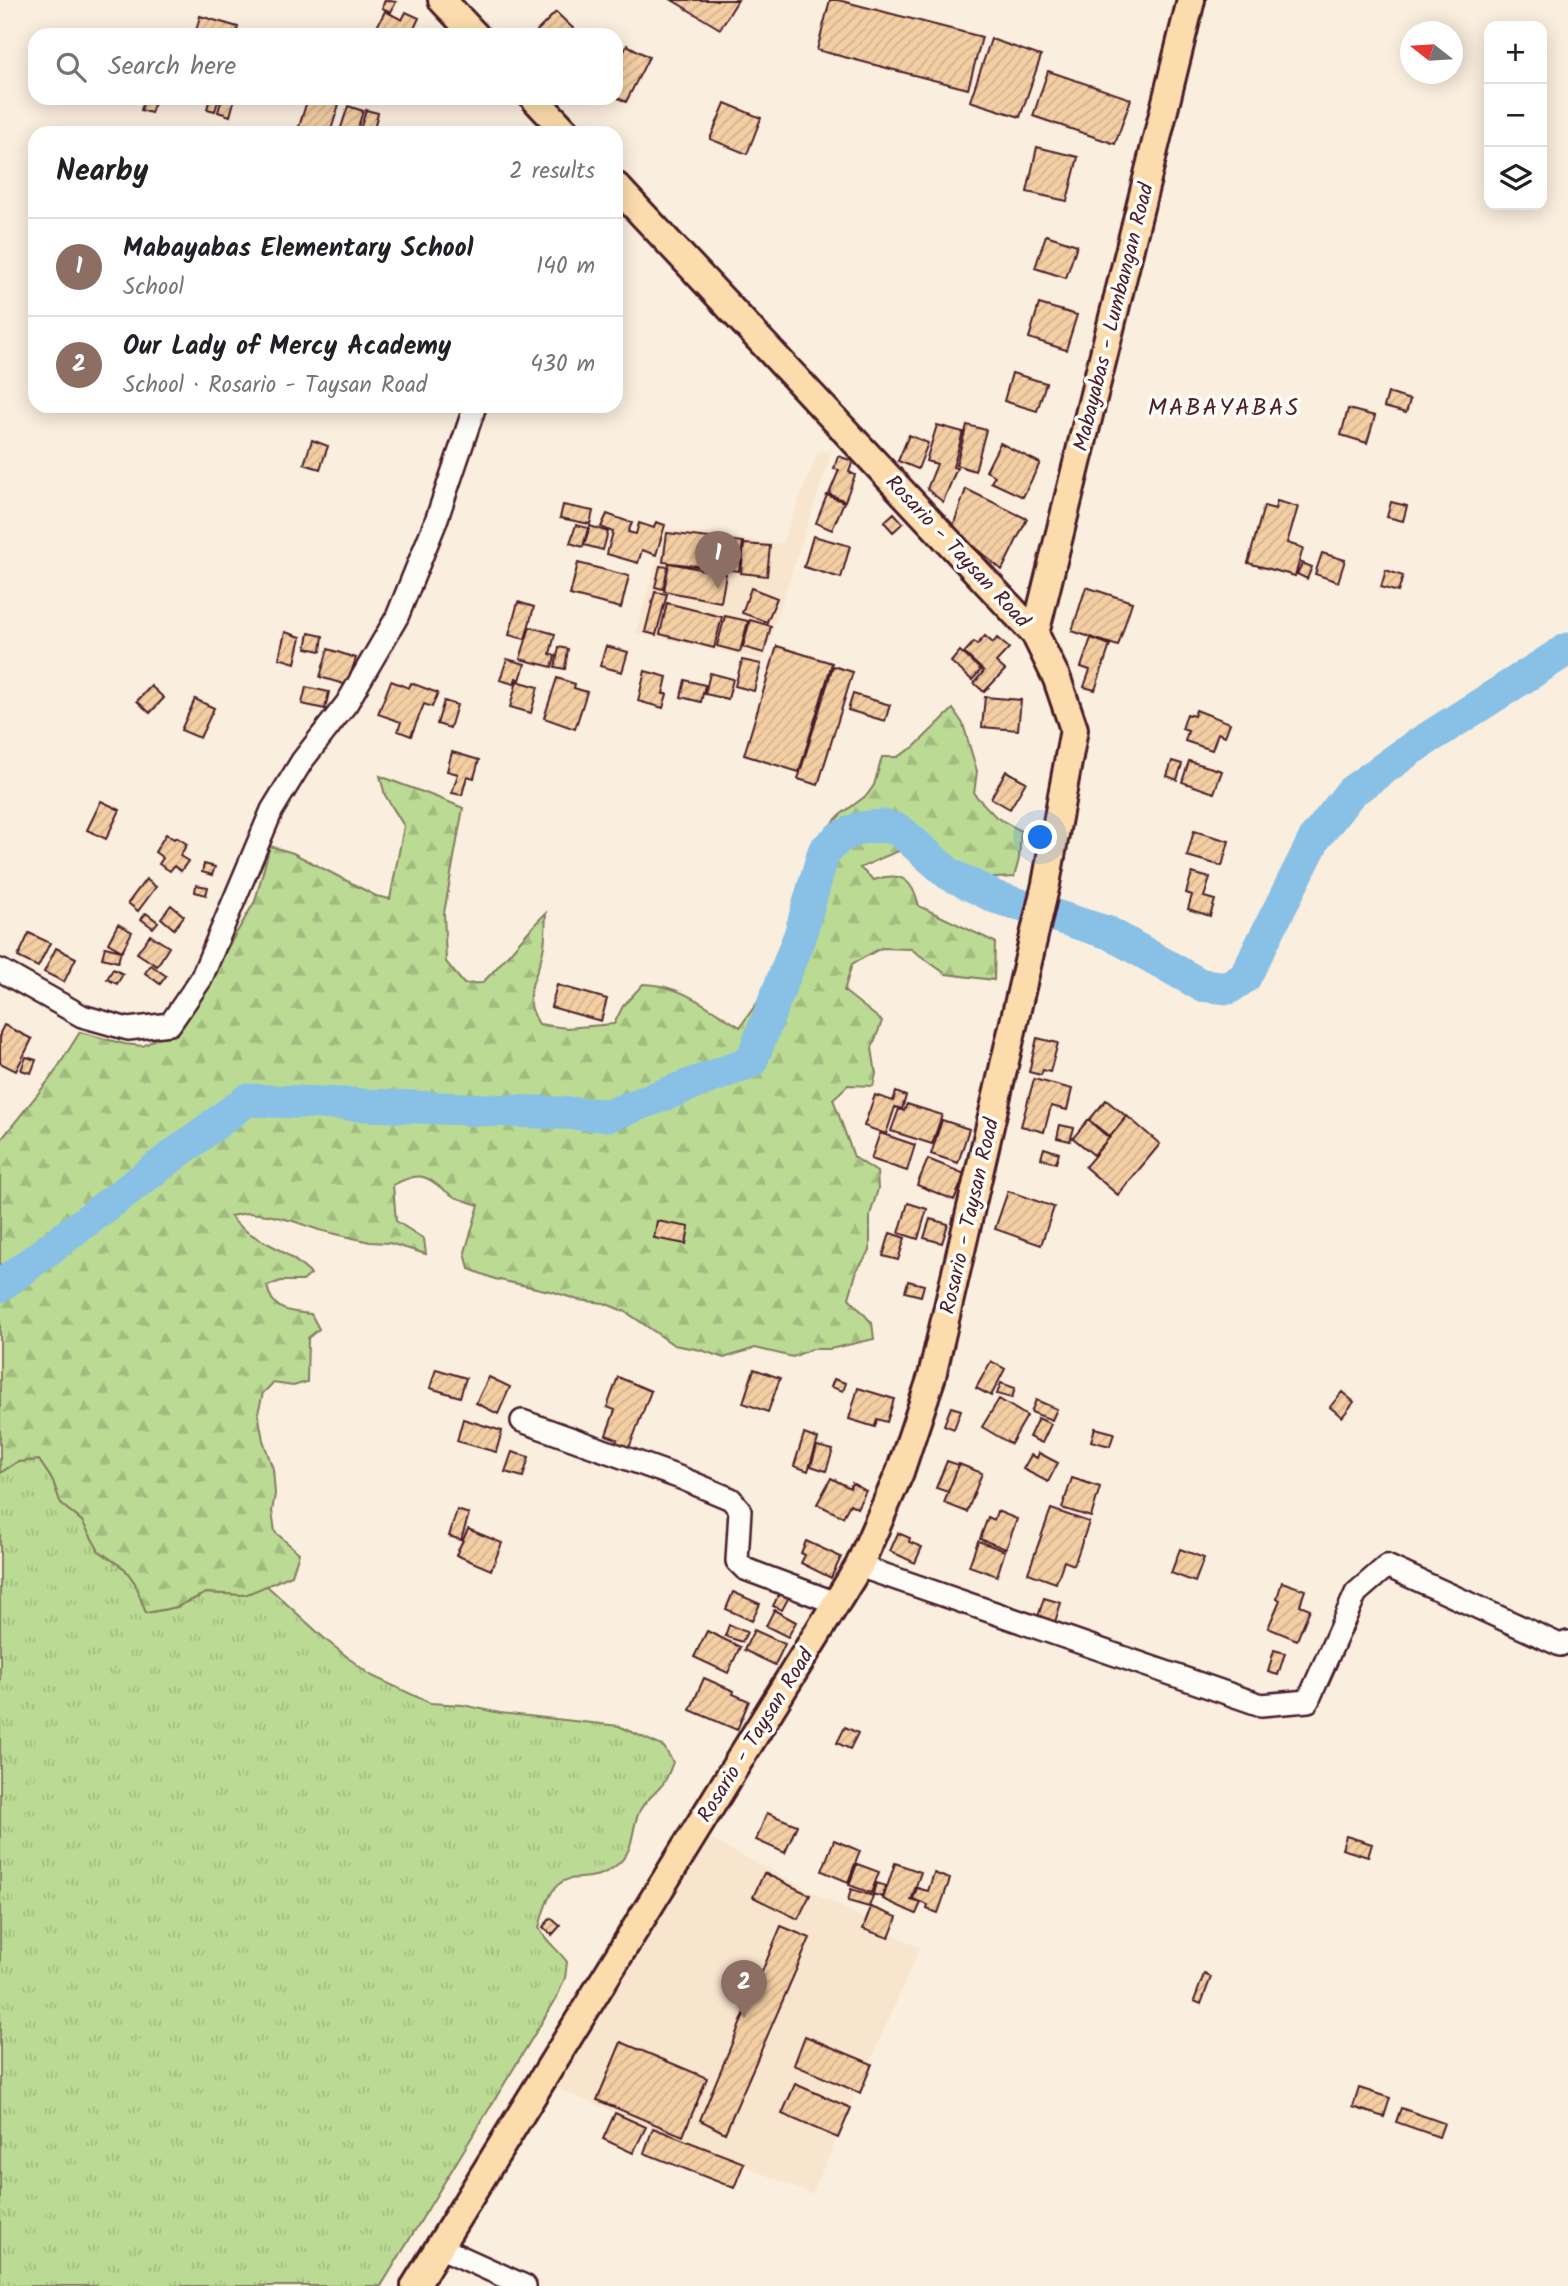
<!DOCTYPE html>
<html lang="en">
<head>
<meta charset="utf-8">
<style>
	:root { --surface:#fff; --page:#f2f2f2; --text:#202124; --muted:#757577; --line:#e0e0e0; --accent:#d1495b }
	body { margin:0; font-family:Kalam,sans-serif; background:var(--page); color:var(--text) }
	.controls { position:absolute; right:21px; top:21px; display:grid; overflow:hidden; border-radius:14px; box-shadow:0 4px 18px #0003 }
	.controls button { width:63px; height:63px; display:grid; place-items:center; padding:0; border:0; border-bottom:2px solid var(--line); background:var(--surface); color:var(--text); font:35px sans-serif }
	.compass { position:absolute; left:1400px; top:21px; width:63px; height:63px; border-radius:50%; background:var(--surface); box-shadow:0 4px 18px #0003; rotate:287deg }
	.you { position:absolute; left:1041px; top:838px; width:24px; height:24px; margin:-18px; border:5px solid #fff; border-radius:50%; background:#1a73e8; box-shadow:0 0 0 10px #1a73e833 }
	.badge { display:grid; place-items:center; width:46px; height:46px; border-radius:50%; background:var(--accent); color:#fff; font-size:23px; font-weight:700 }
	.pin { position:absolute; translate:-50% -58px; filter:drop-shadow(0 2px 4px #0008) }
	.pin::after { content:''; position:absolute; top:37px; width:24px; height:21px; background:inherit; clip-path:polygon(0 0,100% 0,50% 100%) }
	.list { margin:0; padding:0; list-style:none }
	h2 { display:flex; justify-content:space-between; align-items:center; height:91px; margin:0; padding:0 28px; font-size:30px }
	h2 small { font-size:23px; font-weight:400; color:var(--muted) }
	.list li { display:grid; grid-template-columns:46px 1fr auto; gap:21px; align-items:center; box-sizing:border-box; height:98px; padding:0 28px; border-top:2px solid var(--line) }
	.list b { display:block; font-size:26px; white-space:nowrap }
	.list p { margin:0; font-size:23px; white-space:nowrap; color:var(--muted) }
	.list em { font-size:23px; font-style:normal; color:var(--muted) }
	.icon { flex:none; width:38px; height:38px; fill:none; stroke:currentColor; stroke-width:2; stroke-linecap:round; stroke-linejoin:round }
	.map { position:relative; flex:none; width:1568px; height:2286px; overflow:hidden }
	.search { position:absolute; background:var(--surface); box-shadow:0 4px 18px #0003; left:28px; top:28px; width:595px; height:77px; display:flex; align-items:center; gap:18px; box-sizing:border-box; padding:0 24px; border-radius:21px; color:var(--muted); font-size:26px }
	.panel { position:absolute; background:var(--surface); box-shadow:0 4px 18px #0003; left:28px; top:126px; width:595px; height:287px; border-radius:21px }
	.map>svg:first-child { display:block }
	.built { fill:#f8e5cd }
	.grass { fill:url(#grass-tufts); stroke:#827d60; stroke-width:2 }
	.forest { fill:url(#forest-firs); stroke:#827d60; stroke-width:2 }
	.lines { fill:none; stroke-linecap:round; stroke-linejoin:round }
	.river { stroke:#88c0e6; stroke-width:33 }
	.building { fill:url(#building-hatch); stroke:#4a1f2b; stroke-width:2 }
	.minor-casing { stroke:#4a1f2b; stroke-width:26 }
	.major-casing { stroke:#4a1f2b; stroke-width:32 }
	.minor { stroke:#fdfcf7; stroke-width:21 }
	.major { stroke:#fcdcac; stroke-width:26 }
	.labels { text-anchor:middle; stroke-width:7; stroke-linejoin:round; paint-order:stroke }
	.street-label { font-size:21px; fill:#4a1f2b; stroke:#fdfcf7 }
	.quarter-label { font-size:24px; letter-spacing:2px; fill:#4a1f2b; stroke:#fdfcf7 }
</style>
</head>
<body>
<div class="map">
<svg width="1568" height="2286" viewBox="0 0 1568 2286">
	<defs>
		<pattern id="grass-tufts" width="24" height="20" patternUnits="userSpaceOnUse" patternTransform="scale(1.75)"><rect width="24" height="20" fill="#bbdb94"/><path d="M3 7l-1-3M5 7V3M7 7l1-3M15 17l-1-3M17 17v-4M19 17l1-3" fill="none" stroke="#a2bc80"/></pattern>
		<pattern id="forest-firs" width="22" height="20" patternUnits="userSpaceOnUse" patternTransform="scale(1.75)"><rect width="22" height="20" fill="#bbdb94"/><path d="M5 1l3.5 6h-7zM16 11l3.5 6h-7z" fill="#a2bc80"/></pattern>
		<pattern id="building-hatch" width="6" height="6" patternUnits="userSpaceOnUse" patternTransform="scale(1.75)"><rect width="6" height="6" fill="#f4cfa4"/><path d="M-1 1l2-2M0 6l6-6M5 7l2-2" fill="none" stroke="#d3b18d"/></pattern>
	</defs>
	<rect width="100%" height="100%" fill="#faeede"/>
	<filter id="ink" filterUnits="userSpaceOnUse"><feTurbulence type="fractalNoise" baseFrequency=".0143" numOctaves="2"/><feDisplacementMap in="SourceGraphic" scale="14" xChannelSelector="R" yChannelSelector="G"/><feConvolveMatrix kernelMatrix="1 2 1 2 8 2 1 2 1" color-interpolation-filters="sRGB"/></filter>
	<g filter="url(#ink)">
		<path class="built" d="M832 450 763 660 636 633 666 529 782 544 818 452Z
			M708 1838 920 1948 812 2194 556 2088Z"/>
		<path class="grass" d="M39 1460 53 1481 61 1504 82 1521 100 1551 125 1569 135 1583 146 1613 177 1607 206 1593 245 1595 266 1585 326 1640 370 1675 430 1703 463 1705 500 1713 619 1726 664 1747 673 1762C671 1768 668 1775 665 1781 658 1792 646 1799 640 1810 630 1830 636 1848 618 1864 579 1897 558 1849 539 1928 546 1942 558 1949 567 1962L565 1978 556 1999 381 2286H0V1473L17 1462Z"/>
		<path class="forest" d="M953 709 963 724 977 771 974 794 996 817 1021 831 1019 859 1014 877C998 878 980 880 965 872 943 860 933 848 905 850 893 851 872 863 860 868L874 880C901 871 912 879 919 906L995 942 994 980 946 974 911 949 881 948 852 964 844 991 882 1021 872 1048 876 1074 873 1086 848 1085 833 1099 854 1157 877 1172 878 1189 870 1215V1251L857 1270 849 1298 872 1323 874 1339 830 1349H811L793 1357 755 1348 724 1358 701 1350 674 1345 626 1312 604 1303 578 1300 554 1292 495 1279 469 1269 465 1252 479 1205C471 1202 460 1200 453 1196 426 1179 426 1168 393 1185L396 1221 424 1239 426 1254 389 1243 370 1242 319 1230 293 1221 268 1215 248 1213 230 1216C240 1229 250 1234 265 1242 282 1250 298 1262 311 1274L303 1281H281L267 1286C273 1312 288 1311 311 1314L319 1329 308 1338 307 1382 293 1386 273 1383 263 1393 258 1413 263 1440 273 1469 275 1494 272 1511 275 1532 299 1553 292 1575 245 1595 206 1593 177 1607 146 1613 135 1583 125 1569 99 1551 82 1521 61 1504 53 1481 39 1460 17 1462 0 1473V1141L53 1075 80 1032 124 1044 143 1046 173 1029 199 997 255 901 270 846 293 853 376 896 390 899 404 826 385 795 380 776C407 787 436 796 463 808L444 913 446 962 464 984 482 983C505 961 523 935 546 913 545 925 546 939 543 951 536 983 520 993 539 1024L566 1028 614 1024 623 1006 643 984C680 984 710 1009 740 1027L773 980 821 835 840 815 867 795 874 785 882 757H897L914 747Z"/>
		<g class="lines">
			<path class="river" d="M0 1286 247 1100 610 1115 751 1062 800 935 824 851 840 837 860 828 883 826 899 830 949 874 995 897 1109 933 1201 985 1229 988 1245 977 1315 838 1351 792 1411 749 1568 649"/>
		</g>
		<path class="building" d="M385 0 396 2 391 12 382 8Z
			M672 0H738L720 29Z
			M830 0H838L982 37 968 89 817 50Z
			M385 11 402 20 406 12 419 18 411 35H373Z
			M556 12 580 35H533Z
			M200 16 238 27 236 35H195Z
			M991 39 1041 56 1020 117 970 101Z
			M627 45 649 57 626 102 616 97V67Z
			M1048 71 1131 99 1115 144 1033 116Z
			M145 98H156L151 113 141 110Z
			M210 98H219L215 111 207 109Z
			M222 98H235L230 116 218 112Z
			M308 98 322 100 323 98H341L330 133H297Z
			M725 103 761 118 747 154 710 139Z
			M348 106 363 111 356 133 340 131Z
			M366 110 378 113 373 133H359Z
			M1037 147 1078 157 1067 201 1027 192Z
			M1046 235 1077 245 1066 278 1035 268Z
			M1039 304 1077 315 1066 350 1029 338Z
			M1012 373 1046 383 1037 411 1004 401Z
			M1388 393 1410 400 1406 413 1384 407Z
			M1348 409 1375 416 1367 443 1341 435Z
			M937 425 963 432 953 467 957 468 943 502 927 489 937 464 926 461Z
			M967 425 986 430 975 471 956 465Z
			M909 435 928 443 918 469 898 461Z
			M312 440 328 446 320 469 304 464Z
			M1000 443 1040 463 1023 497 991 482 995 476 986 471Z
			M838 456 853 461 849 472 855 475 845 501 829 494 839 470 834 469Z
			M966 489 1027 519 1002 570 952 529Z
			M827 495 844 502 832 530 816 523Z
			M1277 501 1298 507 1287 543 1303 548 1295 576 1248 563 1264 506 1275 509Z
			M1391 502 1407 506 1403 521 1387 517Z
			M563 505 593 511 590 524 560 518Z
			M894 513 903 523 893 532 884 522Z
			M607 514 632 523 628 532 636 534 639 523 654 528 656 522 665 525 656 555 642 550 638 563 607 554 613 532 601 527Z
			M576 525 588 528 583 547 570 543Z
			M590 526 608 532 603 550 584 545Z
			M667 533 743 542 739 571 663 562Z
			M813 536 850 546 841 578 804 567Z
			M744 544 770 546 767 576 741 573Z
			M1322 553 1345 560 1338 582 1315 574Z
			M578 563 629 576 621 608 570 595Z
			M669 563 726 574 721 602 664 591Z
			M1302 563 1312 567 1307 579 1297 574Z
			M660 566 668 567 663 589 655 587Z
			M1386 570 1403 576 1398 592 1381 587Z
			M1086 587 1132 602 1118 646 1072 631Z
			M751 588 777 598 767 622 742 613Z
			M655 592 667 594 656 635 645 632Z
			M518 602 534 607 525 639 509 635Z
			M667 603 722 617 714 648 660 634Z
			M725 616 748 621 740 652 717 646Z
			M750 620 771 626 764 653 743 647Z
			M530 627 555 634 550 654 555 656 552 667 520 659Z
			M285 632 301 637 295 663 279 658Z
			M309 633 323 636 321 651 306 648Z
			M985 636 993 643 997 638 1009 648 996 662 1005 670 984 692 974 683 984 671 964 653 974 642 977 645Z
			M1091 638 1110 645 1095 690 1084 687 1090 670 1081 667Z
			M606 646 628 652 622 672 600 666Z
			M777 646 832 663 799 772 744 755Z
			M559 647 568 649 565 669 555 667Z
			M328 649 356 658 347 685 320 677Z
			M960 651 981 670 972 680 951 662Z
			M507 659 525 664 520 680 516 678 514 684 500 680Z
			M742 660 761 664 754 691 735 686Z
			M833 666 853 672 818 785 798 779Z
			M645 671 667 677 663 694H667L663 708 638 701Z
			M710 673 733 679 728 699 705 694Z
			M557 678 575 684 574 688 587 692 575 729 544 718Z
			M685 680 705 685 701 702 681 697Z
			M391 681 409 688 411 683 438 693 432 707 424 704 411 736 398 731 401 722 378 714Z
			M517 681 538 687 531 713 510 707Z
			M151 686 164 698 150 713 137 701Z
			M306 687 329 692 325 709 302 704Z
			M853 694 890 705 885 721 848 710Z
			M985 697 1021 700 1018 730 982 727Z
			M195 699 214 708 200 738 181 730Z
			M444 701 457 705 450 728 437 724Z
			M1196 710 1230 723 1225 736 1218 733 1212 750 1185 741 1188 731 1182 729 1187 714 1194 716Z
			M452 752 479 760 474 778 467 776 462 795 452 793 458 774 447 771Z
			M1172 761 1182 764 1177 780 1167 776Z
			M1189 761 1222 771 1214 793 1182 782Z
			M1006 771 1026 782 1010 809 991 798Z
			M101 801 120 810 106 839 87 830Z
			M1194 831 1229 841 1222 866 1187 856Z
			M166 834 174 839 176 837 187 844 180 856 188 861 181 871 174 866 170 871 159 864 163 858 155 852Z
			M204 864 215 867 212 875 202 872Z
			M1192 873 1210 878 1204 897 1215 900 1210 916 1188 909 1192 895 1186 893Z
			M146 879 156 887 138 911 128 903Z
			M196 885 208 887 206 895 195 892Z
			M171 905 184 916 174 929 161 918Z
			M146 913 158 922 153 928 141 919Z
			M118 924 132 932 122 951 108 943Z
			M29 933 50 943 38 967 18 957Z
			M150 935 169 947 157 966 137 953Z
			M105 947 121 951 118 962 102 958Z
			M56 948 76 958 64 982 44 972Z
			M151 965 166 976 160 984 145 973Z
			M113 969 123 974 117 984 107 979Z
			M557 985 607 999 601 1021 551 1007Z
			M4 1025 32 1039 16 1071 0 1063V1033Z
			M1037 1038 1058 1043 1050 1072 1043 1070 1041 1075 1029 1072Z
			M26 1057 36 1060 31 1073 21 1070Z
			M1034 1079 1072 1089 1067 1110 1051 1106 1044 1132 1021 1126Z
			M896 1092 906 1096 902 1109 895 1107 886 1134 864 1126 875 1095 893 1101Z
			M1106 1100 1126 1116 1110 1137 1089 1120Z
			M907 1104 942 1115 932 1144 891 1131 899 1109 904 1111Z
			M1127 1116 1160 1144 1118 1195 1085 1167Z
			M942 1120 969 1129 958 1163 931 1154Z
			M1088 1120 1109 1138 1094 1155 1073 1138Z
			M1060 1125 1074 1128 1070 1141 1057 1138Z
			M880 1133 915 1145 907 1171 871 1159Z
			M1044 1148 1059 1153 1056 1163 1041 1158Z
			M928 1159 965 1174 954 1200 917 1185Z
			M1008 1191 1054 1207 1041 1245 995 1229Z
			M908 1203 927 1209 918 1239 899 1233Z
			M930 1219 948 1224 942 1243 924 1238Z
			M657 1221 689 1227 686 1244 654 1238Z
			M890 1233 905 1238 898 1260 883 1256Z
			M908 1281 924 1285 921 1296 905 1292Z
			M991 1361 1005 1369 991 1396 976 1388Z
			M436 1369 466 1378 460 1397 430 1388Z
			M754 1369 780 1378 768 1412 743 1403Z
			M489 1377 510 1387 498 1414 476 1403Z
			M618 1377 651 1391 627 1453 614 1448 617 1439 606 1435 615 1410 607 1407Z
			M834 1379 846 1383 843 1391 831 1387Z
			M1001 1383 1015 1388 1012 1398 997 1394Z
			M858 1388 894 1399 887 1422 877 1419 875 1427 849 1419Z
			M1342 1392 1354 1402 1342 1417 1330 1407Z
			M999 1399 1027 1416 1011 1444 982 1427Z
			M1036 1400 1057 1409 1052 1420 1031 1412Z
			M951 1407 961 1410 954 1429 944 1425Z
			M1038 1418 1051 1424 1042 1443 1029 1437Z
			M463 1419 502 1431 496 1452 457 1441Z
			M1095 1428 1114 1433 1110 1446 1091 1441Z
			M804 1434 818 1439 808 1471 794 1466Z
			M817 1446 833 1450 826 1471 811 1466Z
			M512 1452 529 1457 523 1477 505 1472Z
			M1039 1453 1058 1463 1048 1482 1023 1469 1031 1455 1037 1458Z
			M947 1461 959 1465 948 1492 936 1488Z
			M959 1464 982 1473 967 1512 944 1503Z
			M831 1478 850 1488 852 1483 866 1491 857 1508 850 1504 843 1517 817 1504Z
			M1072 1478 1100 1487 1091 1517 1062 1508Z
			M1051 1509 1089 1522 1074 1565 1064 1561 1056 1583 1028 1573Z
			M457 1510 469 1514 461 1540 449 1536Z
			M997 1511 1017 1519 1006 1549 980 1539 988 1517 994 1520Z
			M468 1529 502 1543 491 1570 456 1555Z
			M898 1533 910 1538 909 1542 922 1547 915 1563 890 1551Z
			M806 1541 841 1557 831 1578 801 1563 805 1555 801 1553Z
			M978 1541 1005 1551 997 1576 969 1566Z
			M1180 1549 1204 1558 1195 1582 1171 1573Z
			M1282 1582 1305 1590 1300 1605 1310 1609 1297 1640 1268 1628 1280 1600 1277 1598Z
			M733 1592 760 1604 752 1621 726 1609Z
			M780 1592 789 1597 782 1610 773 1606Z
			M1044 1598 1061 1603 1054 1625 1037 1620Z
			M774 1610 796 1622 788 1637 766 1626Z
			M729 1625 747 1632 742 1642 725 1636Z
			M754 1630 785 1644 775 1665 744 1650Z
			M707 1631 740 1647 728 1673 694 1657Z
			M1274 1650 1285 1653 1278 1675 1268 1672Z
			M704 1678 734 1691 733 1694 749 1701 737 1730 690 1710Z
			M845 1727 858 1733 850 1749 837 1743Z
			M767 1813 797 1825 785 1853 756 1840Z
			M1346 1836 1372 1844 1368 1857 1342 1849Z
			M834 1840 860 1851 848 1882 822 1871Z
			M895 1863 921 1872 911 1900 921 1903 916 1914 883 1899Z
			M857 1864 879 1872 871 1893 849 1885Z
			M764 1873 810 1895 798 1919 753 1897Z
			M934 1873 950 1879 938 1913 927 1909 928 1905 913 1899 917 1888 928 1891Z
			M876 1883 886 1886 882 1897 873 1894Z
			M851 1889 873 1896 869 1907 848 1901Z
			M871 1907 897 1917 889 1938 863 1929Z
			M551 1918 560 1926 552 1935 543 1927Z
			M781 1926 810 1938 725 2133 700 2120Z
			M1204 1974 1211 1977 1201 2004 1194 2001Z
			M805 2036 872 2064 860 2093 794 2065Z
			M621 2042 707 2078 683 2136 597 2100Z
			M795 2084 851 2108 838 2138 782 2114Z
			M1359 2088 1390 2098 1384 2117 1353 2107Z
			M1401 2108 1444 2123 1439 2137 1396 2122Z
			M615 2113 646 2127 633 2153 603 2139Z
			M653 2128 744 2163 734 2188 644 2153Z"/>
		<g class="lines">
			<defs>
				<path id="minor" d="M0 970 82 1016 128 1029 170 1024 201 979 272 810 302 761 347 703 397 617 436 521 475 406
					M522 1421 681 1478 731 1499 740 1510 737 1561 745 1569 836 1603
					M859 1566 1261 1705 1308 1701 1356 1593 1387 1566 1560 1645 1568 1642
					M439 2247 525 2286"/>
				<path id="major" d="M442 0 475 35
					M534 98 567 133
					M1035 634 1191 0
					M415 2286 859 1566 900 1472 932 1376 1046 884 1074 729 1057 679 1035 634 616 186"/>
			</defs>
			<use href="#minor" class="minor-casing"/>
			<use href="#major" class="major-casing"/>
			<use href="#minor" class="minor"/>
			<use href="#major" class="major"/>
		</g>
	</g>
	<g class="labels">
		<g class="street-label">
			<text transform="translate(1113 317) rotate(-76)" y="7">Mabayabas - Lumbangan Road</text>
			<text transform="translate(958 551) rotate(47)" y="7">Rosario - Taysan Road</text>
			<text transform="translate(969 1216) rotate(-77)" y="7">Rosario - Taysan Road</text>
			<text transform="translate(755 1735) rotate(-58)" y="7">Rosario - Taysan Road</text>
		</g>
		<g class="quarter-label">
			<text x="1224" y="415">MABAYABAS</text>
		</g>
	</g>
</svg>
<div class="controls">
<button>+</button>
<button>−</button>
<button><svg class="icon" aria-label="layers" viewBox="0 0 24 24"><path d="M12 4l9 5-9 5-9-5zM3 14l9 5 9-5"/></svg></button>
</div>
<svg class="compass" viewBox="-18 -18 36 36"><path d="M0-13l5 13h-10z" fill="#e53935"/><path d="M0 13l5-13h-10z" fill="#757577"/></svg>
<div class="you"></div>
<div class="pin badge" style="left:718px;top:589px;background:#8d6e63">1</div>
<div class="pin badge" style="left:744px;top:2018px;background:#8d6e63">2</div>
<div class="search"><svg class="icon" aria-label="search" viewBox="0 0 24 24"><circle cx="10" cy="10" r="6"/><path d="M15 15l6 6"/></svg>Search here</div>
<section class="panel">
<h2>Nearby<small>2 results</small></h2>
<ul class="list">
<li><span class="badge" style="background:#8d6e63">1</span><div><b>Mabayabas Elementary School</b><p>School</p></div><em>140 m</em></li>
<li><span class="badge" style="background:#8d6e63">2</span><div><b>Our Lady of Mercy Academy</b><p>School · Rosario - Taysan Road</p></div><em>430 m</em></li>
</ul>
</section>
</div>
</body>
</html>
